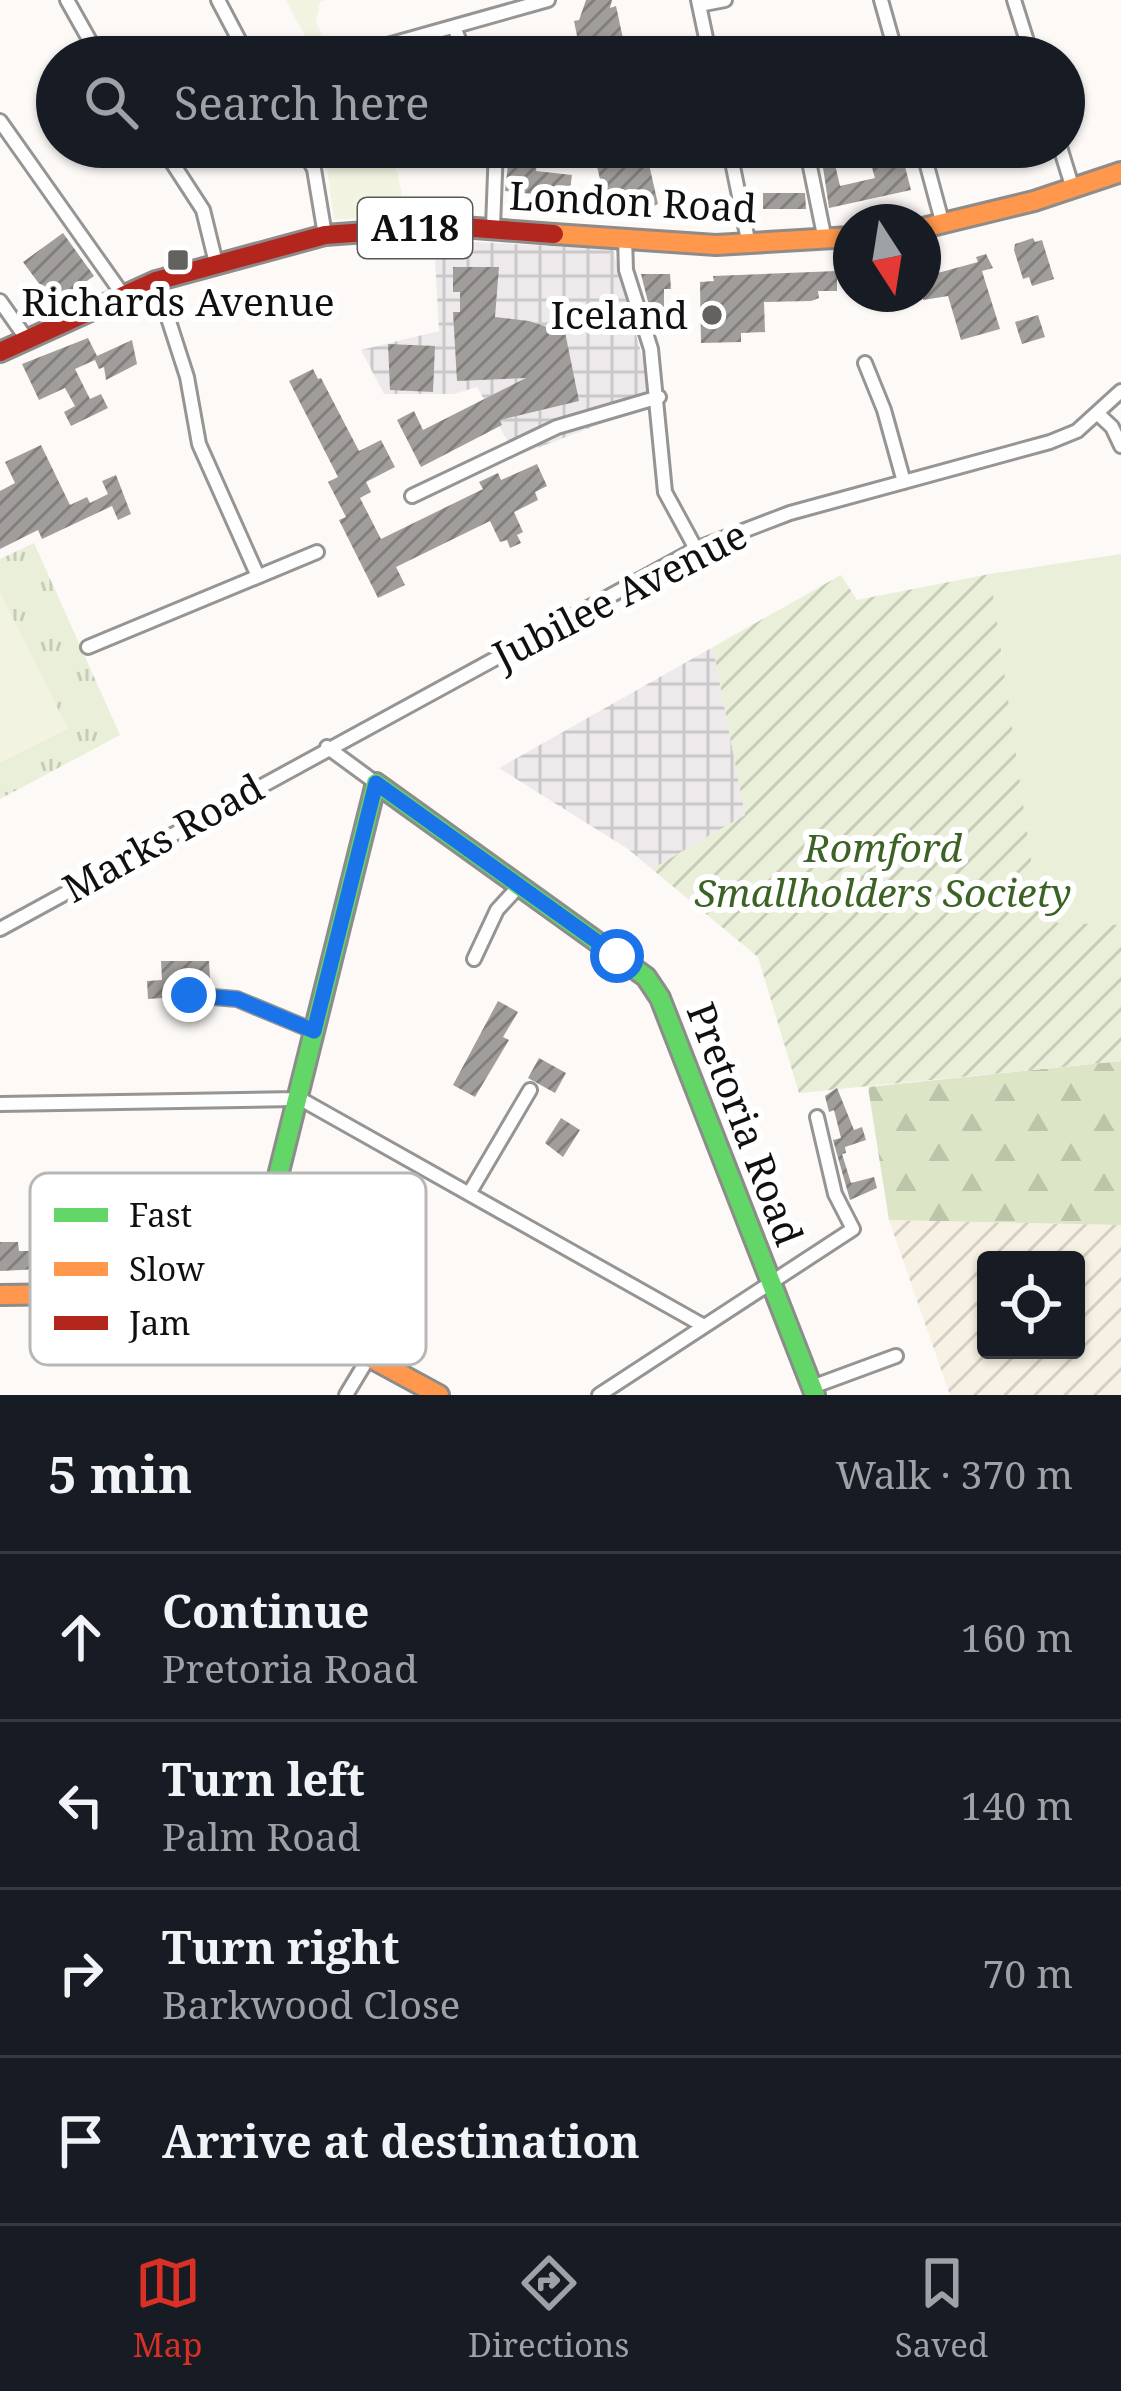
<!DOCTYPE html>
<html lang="en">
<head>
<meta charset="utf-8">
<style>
	:root { --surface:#171b24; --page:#242831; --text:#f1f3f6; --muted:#9ea1a6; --line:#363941; --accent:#d93025 }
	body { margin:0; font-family:"Noto Serif",serif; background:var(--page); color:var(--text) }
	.controls { position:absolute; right:36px; bottom:36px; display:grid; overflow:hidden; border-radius:12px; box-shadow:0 3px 9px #0004 }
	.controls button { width:108px; height:108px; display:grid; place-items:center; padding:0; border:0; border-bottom:3px solid var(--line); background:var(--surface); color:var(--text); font:60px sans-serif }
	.compass { position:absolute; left:833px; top:204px; width:108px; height:108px; border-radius:50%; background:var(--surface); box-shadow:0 3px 9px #0004; rotate:168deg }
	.stop { position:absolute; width:36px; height:36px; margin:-27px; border:9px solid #1a73e8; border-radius:50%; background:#fff }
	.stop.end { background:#1a73e8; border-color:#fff; box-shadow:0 3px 12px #0008 }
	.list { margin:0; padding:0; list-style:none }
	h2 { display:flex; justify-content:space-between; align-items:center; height:156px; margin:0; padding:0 48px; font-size:51px }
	h2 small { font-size:39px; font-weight:400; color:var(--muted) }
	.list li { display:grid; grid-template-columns:78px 1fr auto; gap:36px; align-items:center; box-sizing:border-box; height:168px; padding:0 48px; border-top:3px solid var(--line) }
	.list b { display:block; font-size:45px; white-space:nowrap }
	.list p { margin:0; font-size:39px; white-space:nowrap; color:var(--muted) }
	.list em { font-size:39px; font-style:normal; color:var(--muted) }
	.icon { flex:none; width:66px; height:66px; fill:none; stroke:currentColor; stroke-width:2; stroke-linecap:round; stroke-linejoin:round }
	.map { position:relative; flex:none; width:1121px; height:1395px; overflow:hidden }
	.search { position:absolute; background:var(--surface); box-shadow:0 3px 9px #0004; left:36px; right:36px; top:36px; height:132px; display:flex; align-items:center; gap:30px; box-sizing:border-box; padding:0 42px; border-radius:66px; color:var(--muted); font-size:45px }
	.sheet { height:828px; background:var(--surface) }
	nav { display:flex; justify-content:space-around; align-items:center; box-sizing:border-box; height:168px; border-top:3px solid var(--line); background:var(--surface); font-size:33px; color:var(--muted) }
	nav a { display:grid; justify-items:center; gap:6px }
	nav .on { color:var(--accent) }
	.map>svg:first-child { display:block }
	.industrial { fill:url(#industrial-grid) }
	.farmland { fill:url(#farmland-furrows); fill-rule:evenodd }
	.grass { fill:#e9efd8 }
	.forest { fill:url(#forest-firs) }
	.park { fill:url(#park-tufts) }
	.garden { fill:url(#garden-furrows) }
	.pitch { fill:#f2f3e1 }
	.building { fill:url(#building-hatch) }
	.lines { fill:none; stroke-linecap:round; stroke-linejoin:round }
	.street-casing { stroke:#969594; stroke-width:18 }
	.fast-casing { stroke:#8d8c8a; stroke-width:24 }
	.slow-casing { stroke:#8d8c8a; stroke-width:24 }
	.jam-casing { stroke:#8d8c8a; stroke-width:24 }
	.street { stroke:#fffefe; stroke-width:12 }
	.fast { stroke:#63d668; stroke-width:18 }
	.slow { stroke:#ff974d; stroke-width:18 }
	.jam { stroke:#b3261e; stroke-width:18 }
	.route { stroke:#1a73e8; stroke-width:15 }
	.poi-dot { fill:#636260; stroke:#fff; stroke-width:4.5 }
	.labels { text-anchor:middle; stroke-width:12; stroke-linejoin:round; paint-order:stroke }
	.shield { fill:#fff; stroke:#585858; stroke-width:3 }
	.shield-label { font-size:36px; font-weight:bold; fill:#101010 }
	.street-label { font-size:39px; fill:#101010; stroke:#fff }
	.poi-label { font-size:39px; fill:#101010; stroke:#fff }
	.park-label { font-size:39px; font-style:italic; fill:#3c6325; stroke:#fff }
	.key { fill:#fff; stroke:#b7b7b7; stroke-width:3 }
	.key-label { font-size:33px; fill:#101010 }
</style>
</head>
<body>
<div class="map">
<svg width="1121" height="1395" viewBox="0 0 1121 1395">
	<defs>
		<pattern id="industrial-grid" width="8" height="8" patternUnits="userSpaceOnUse" patternTransform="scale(3)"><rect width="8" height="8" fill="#eeeaec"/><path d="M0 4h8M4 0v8" fill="none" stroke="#cbc8c9"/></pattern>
		<pattern id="farmland-furrows" width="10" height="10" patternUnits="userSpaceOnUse" patternTransform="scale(3)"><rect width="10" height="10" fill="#f7f1e4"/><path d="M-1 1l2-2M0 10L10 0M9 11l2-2" fill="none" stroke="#d3cec3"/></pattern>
		<pattern id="forest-firs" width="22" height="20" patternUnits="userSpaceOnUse" patternTransform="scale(3)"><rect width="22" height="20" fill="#dce6c7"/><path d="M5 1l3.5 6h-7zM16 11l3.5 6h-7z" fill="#bcc4aa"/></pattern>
		<pattern id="park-tufts" width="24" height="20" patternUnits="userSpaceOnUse" patternTransform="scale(3)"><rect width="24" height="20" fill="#e9efd8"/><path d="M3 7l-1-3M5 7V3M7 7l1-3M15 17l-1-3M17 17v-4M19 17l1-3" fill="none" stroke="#c7ccb8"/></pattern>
		<pattern id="garden-furrows" width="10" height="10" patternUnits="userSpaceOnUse" patternTransform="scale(3)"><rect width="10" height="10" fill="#e9efd8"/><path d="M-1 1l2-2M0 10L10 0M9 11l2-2" fill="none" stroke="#c7ccb8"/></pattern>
		<pattern id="building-hatch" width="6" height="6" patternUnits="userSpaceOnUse" patternTransform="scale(3)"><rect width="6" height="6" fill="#a09d9b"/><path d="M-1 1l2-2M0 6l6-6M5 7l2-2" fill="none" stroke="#817f7d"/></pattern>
	</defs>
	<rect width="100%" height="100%" fill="#fcf9f6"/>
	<path class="industrial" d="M434 240 613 249 651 390 645 407 516 456 477 387 454 394H384L361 350 439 331Z
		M713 647 745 815 652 869 628 849 499 768Z"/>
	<path class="farmland" d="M889 1220 1121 1225V1395H950ZM986 1260H1076V1350H986Z"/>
	<path class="grass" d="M1121 554V925L1040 923 990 574Z"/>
	<path class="forest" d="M1121 1061V1225L889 1220 868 1087Z"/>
	<path class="park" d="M34 543 120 735 0 799V559Z"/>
	<path class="garden" d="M990 574 1040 922 1121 925V1061L799 1093 758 957 652 869 745 815 713 647 841 575 857 600Z"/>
	<path class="pitch" d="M286 0H326L320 2 316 21 331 57H316Z
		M346 147H385L398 174 405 214 334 220 327 169 319 156Z
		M0 592 68 729 0 763Z"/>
	<path class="building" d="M586 0H612L610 8 616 6 627 57H588L584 40 578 41 574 21 579 20Z
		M510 147H539L536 171 572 175 570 189 580 190 579 199 505 191Z
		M581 147H626L627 155 646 151 658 204 635 214 632 204 607 209 595 158 584 160Z
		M820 147H831L840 186 875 178 868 154 900 147 911 190 829 208Z
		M763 193H805L806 209H763Z
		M63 233 94 276 54 304 23 262Z
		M1033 238 1035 242 1042 240 1054 279 1032 286 1029 277 1023 279 1014 250 1015 244Z
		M986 254 993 268 982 271 1000 329 961 340 948 296 923 300V277L978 262 976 257Z
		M453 267H499L495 317 529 321 553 329 554 334 565 332 579 401 500 420 502 425 421 467 397 420 414 411 423 430 526 378 457 381 453 312H460V292H453Z
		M837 271V291H818L819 298 811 301 764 302 765 332 741 333V342L701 343 700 282 714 281 713 276Z
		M641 274H670L671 289H664V310H650Z
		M864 294H921L922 300 866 308Z
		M1038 315 1045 337 1022 344 1015 322Z
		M88 338 97 356 132 340 137 364 106 380 104 367 99 369 95 360 75 369 90 399 101 394 108 408 71 426 64 412 75 406 65 388 39 400 22 364Z
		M388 344 435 346 433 392 390 390Z
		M313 369 318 379 321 378 359 451 381 440 395 467 366 482 371 492 360 498 381 539 483 489 479 482 498 473 501 480 537 464 547 486 535 492 538 500 514 512 523 532 517 535 521 543 510 548 507 540 500 542 490 521 396 567 405 585 378 598 339 520 346 517 328 482 338 477 289 381Z
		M41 445 70 505 87 497 90 503 108 494 102 481 116 475 131 514 118 520 112 506 42 539 38 530 0 549V491L15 483 5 462Z
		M161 961H209L210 980 176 982 177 997 148 999 147 981 162 980Z
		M498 1001 518 1012 503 1037 509 1040 475 1097 453 1085Z
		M539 1058 566 1073 555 1093 528 1078Z
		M837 1088 854 1130 862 1127 866 1140 845 1147 846 1153 842 1154 851 1183 874 1177 877 1188 850 1200 833 1140 841 1138 834 1110 829 1112 825 1096Z
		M561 1118 580 1130 563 1157 545 1143Z
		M0 1242H18L19 1251H38L37 1243 55 1242V1251H61V1268L0 1271Z"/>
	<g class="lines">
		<defs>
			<path id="street" d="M67 0 99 57
				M218 0 248 57
				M698 0 710 57
				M881 0 897 57
				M1014 0 1032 57
				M699 5 725 0
				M454 27 466 57
				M345 57 548 0
				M0 121 123 295
				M162 147 203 210 216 263
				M301 147 314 169 325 235
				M729 147 749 245
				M806 147 825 240
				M922 147 943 225
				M1060 147 1073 189
				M493 227 496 147
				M625 238 626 270 651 349 665 492 696 549
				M156 281 187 377 199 444 257 574
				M0 301 26 338
				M865 363 884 410 904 482
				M1097 413 1112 427 1121 446
				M412 496 557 427 659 397
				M88 647 317 552
				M327 747 376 783
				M0 929 696 549 790 513 1050 442 1077 431 1121 391
				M474 959 497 910 520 885
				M189 995 237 999 314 1031
				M297 1097 704 1326
				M0 1104 296 1099
				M470 1192 530 1090
				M812 1387 896 1356
				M346 1395 369 1357
				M599 1395 853 1229 835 1194 817 1117"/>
			<path id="fast" d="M249 1292 376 783 646 977 660 998 815 1395"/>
			<path id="slow" d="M923 228 1034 201 1121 172
				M554 234 716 245 851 237
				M0 1295 249 1292 439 1395"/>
			<path id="jam" d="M0 352 156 281 325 235 449 226 554 234"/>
		</defs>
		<use href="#street" class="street-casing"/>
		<use href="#fast" class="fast-casing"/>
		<use href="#slow" class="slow-casing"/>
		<use href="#jam" class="jam-casing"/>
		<use href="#street" class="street"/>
		<use href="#fast" class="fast"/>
		<use href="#slow" class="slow"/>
		<use href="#jam" class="jam"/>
	</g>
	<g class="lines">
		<path class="route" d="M189 995 237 999 314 1031 376 783 617 956"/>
	</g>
	<g class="poi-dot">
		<rect x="166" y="248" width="24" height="24" rx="6"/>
		<circle cx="712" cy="315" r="12"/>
	</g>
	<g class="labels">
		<rect class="shield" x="358" y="198" width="114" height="60" rx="9"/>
		<g class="shield-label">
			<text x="415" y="241">A118</text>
		</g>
		<g class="street-label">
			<text transform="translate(633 202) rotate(3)" y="14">London Road</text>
			<text transform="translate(620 595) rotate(-27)" y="14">Jubilee Avenue</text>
			<text transform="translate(163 838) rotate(-29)" y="14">Marks Road</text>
			<text transform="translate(745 1124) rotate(69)" y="14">Pretoria Road</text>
		</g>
		<g class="poi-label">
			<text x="178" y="316">Richards Avenue</text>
			<text x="688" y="329" text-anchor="end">Iceland</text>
		</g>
		<g class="park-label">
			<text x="883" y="862">Romford<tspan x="883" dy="45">Smallholders Society</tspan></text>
		</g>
	</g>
	<rect x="30" y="1173" width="396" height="192" rx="18" class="key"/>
	<rect x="54" y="1208" width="54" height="14" fill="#63d668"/>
	<rect x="54" y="1262" width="54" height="14" fill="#ff974d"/>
	<rect x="54" y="1316" width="54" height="14" fill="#b3261e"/>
	<g class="key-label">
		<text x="129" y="1227">Fast</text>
		<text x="129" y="1281">Slow</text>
		<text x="129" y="1335">Jam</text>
	</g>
</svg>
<div class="controls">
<button><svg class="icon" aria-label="locate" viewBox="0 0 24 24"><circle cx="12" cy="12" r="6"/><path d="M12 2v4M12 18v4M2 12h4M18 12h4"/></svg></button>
</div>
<svg class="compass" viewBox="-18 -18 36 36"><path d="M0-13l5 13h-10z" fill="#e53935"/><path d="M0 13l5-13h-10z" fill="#9ea1a6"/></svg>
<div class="stop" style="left:617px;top:956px"></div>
<div class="stop end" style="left:189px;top:995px"></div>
<div class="search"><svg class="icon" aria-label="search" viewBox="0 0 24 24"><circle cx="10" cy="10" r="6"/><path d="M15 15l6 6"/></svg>Search here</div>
</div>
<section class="sheet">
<h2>5 min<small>Walk · 370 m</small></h2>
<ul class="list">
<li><svg class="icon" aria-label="ahead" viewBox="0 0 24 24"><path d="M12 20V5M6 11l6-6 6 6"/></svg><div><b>Continue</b><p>Pretoria Road</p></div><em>160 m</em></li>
<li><svg class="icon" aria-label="left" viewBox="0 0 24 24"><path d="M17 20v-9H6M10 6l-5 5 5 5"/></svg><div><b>Turn left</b><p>Palm Road</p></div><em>140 m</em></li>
<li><svg class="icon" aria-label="right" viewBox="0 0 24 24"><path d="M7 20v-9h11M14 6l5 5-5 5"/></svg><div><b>Turn right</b><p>Barkwood Close</p></div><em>70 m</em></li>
<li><svg class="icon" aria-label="arrive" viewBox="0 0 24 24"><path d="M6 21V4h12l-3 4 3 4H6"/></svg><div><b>Arrive at destination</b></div></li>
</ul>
</section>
<nav>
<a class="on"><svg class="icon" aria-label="map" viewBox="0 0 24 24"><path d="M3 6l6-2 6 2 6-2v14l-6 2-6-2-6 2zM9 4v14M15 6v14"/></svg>Map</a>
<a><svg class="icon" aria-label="directions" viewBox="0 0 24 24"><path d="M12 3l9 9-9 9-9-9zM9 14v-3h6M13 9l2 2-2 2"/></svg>Directions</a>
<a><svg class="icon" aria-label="saved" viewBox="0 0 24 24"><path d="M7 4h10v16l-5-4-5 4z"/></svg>Saved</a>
</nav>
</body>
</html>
